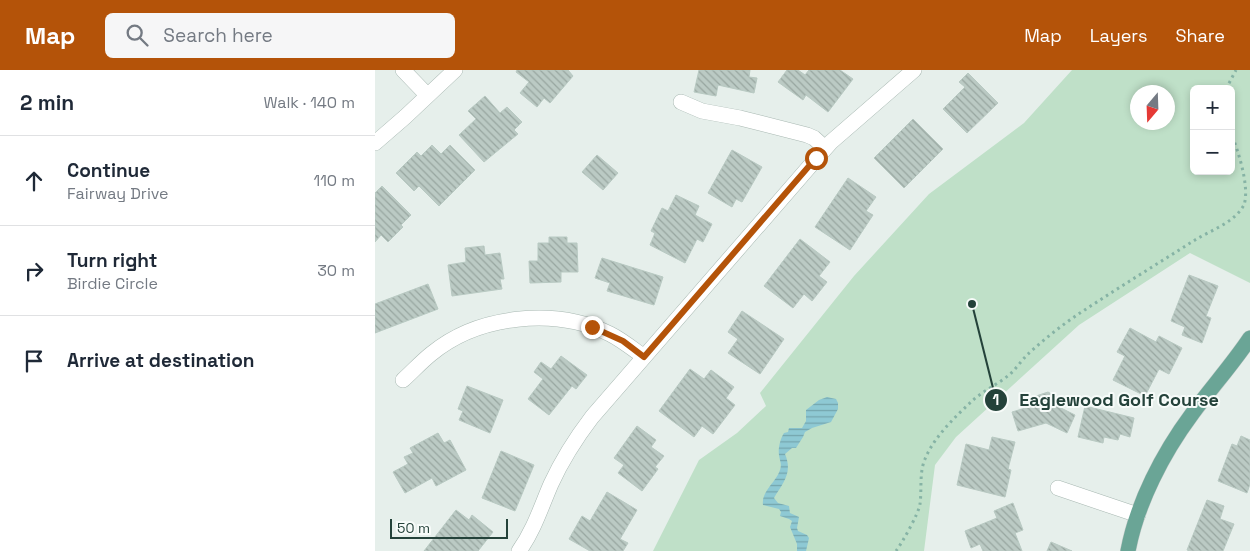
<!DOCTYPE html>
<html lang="en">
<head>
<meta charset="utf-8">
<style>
	:root { --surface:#fff; --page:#f6f6f7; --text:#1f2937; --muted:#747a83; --line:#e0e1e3; --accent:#b45309 }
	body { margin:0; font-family:"Space Grotesk",sans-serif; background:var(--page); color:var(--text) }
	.controls { position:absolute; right:15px; top:15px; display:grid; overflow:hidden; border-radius:8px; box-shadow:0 2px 8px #0003 }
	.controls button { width:45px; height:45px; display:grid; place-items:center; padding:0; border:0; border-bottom:1px solid var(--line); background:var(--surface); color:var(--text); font:25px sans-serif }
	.compass { position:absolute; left:755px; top:15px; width:45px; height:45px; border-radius:50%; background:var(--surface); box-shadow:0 2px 8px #0003; rotate:199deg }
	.scale { position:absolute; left:15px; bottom:12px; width:118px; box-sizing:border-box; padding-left:5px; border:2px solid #24423a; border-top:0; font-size:14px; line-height:18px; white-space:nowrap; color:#24423a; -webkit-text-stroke:4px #f7fbf9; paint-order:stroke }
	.stop { position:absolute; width:15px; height:15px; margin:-11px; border:4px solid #b45309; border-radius:50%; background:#fff }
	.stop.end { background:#b45309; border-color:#fff; box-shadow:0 1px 5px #0008 }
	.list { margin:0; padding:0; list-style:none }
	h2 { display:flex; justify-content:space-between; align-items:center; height:65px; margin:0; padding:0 20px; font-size:21px }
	h2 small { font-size:16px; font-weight:400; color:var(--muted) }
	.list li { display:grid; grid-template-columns:32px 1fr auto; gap:15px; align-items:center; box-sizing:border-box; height:90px; padding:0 20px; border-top:1px solid var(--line) }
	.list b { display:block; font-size:19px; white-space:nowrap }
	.list p { margin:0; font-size:16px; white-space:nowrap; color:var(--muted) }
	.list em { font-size:16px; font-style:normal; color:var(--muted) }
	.icon { flex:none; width:28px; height:28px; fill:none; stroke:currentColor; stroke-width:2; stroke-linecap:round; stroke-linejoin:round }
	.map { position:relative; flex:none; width:875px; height:481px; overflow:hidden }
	header { display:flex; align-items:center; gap:30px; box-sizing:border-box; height:70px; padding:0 25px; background:var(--accent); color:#fff }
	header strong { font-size:24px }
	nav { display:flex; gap:28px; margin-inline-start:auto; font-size:18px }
	.search { width:350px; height:45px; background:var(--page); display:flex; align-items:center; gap:12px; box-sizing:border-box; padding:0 18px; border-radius:8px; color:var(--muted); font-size:19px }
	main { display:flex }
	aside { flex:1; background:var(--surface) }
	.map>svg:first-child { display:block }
	.grass { fill:#bfe0c8; fill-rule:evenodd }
	.water { fill:url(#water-rules) }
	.building { fill:url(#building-back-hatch); stroke:#b8c9c2 }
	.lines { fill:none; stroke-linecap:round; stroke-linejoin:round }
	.minor-casing { stroke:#a8b8b2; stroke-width:16 }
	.major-casing { stroke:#c2cac8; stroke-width:16 }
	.path { stroke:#86b3a5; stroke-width:3; stroke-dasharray:2.5 4; stroke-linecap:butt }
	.minor { stroke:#fff; stroke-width:15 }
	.major { stroke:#6aa596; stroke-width:15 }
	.route { stroke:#b45309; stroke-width:6 }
	.leader { fill:none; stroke:#24423a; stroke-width:2 }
	.callout-dot { fill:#24423a; stroke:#f7fbf9; stroke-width:2 }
	.mark-label { font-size:15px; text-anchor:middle; font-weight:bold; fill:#fff }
	.callout-label { font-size:18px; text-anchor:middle; font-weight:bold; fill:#24423a; stroke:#f7fbf9; stroke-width:4; stroke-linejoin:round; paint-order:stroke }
</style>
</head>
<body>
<header>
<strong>Map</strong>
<div class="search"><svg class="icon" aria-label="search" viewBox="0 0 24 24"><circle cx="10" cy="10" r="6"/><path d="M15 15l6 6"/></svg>Search here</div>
<nav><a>Map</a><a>Layers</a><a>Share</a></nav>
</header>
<main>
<aside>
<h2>2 min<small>Walk · 140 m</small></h2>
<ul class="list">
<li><svg class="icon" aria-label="ahead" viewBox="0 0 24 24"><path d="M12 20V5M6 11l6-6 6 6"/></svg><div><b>Continue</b><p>Fairway Drive</p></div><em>110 m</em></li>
<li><svg class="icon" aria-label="right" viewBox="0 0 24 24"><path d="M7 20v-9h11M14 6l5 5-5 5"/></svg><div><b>Turn right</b><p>Birdie Circle</p></div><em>30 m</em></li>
<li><svg class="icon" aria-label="arrive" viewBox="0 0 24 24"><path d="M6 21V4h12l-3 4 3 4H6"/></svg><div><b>Arrive at destination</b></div></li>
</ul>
</aside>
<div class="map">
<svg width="875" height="481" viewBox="0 0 875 481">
	<defs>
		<pattern id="water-rules" width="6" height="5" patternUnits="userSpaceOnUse" patternTransform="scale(1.25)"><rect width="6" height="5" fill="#8ec9d4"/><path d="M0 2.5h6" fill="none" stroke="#74a5ad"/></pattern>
		<pattern id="building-back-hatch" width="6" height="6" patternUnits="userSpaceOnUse" patternTransform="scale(1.25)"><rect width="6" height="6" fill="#bbcac4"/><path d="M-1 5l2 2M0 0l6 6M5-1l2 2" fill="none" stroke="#98a6a0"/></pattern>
	</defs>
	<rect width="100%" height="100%" fill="#e6efeb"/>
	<path class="grass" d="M697 0H875V213L815 183 704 255 581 367 560 395 549 481H278L324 390 362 363 391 336 385 323 479 206 554 124 649 53ZM819 19H856V101H819ZM762 22H792V52H762Z"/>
	<path class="water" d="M452 327 461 329 463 333V339L456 352 437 358 430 362 428 367 421 378H417L410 384C418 403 408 413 399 428L403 433 414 436 415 443 424 447 422 458 423 461 432 465 434 468 431 481H422V474L415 457 417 451 414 449 405 446 406 442 404 439 388 435C386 422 401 412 405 400 407 394 405 392 404 385 403 379 405 369 409 363L413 362 414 358H427L431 351V340L444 330Z"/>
	<path class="building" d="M142 0H193L198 6 175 33 169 28 162 37 145 23 154 12 141 2Z
		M324 0H375L374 7 382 8 379 23 343 15 341 26 319 22Z
		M412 0H423L430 5 434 0H465L478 9 453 42 431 25 428 30 403 12Z
		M593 3 623 33 592 63 568 39 590 17 584 12Z
		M110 26 125 43 132 37 147 52 139 60 143 64 109 92 84 65 101 49 93 41Z
		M538 49 568 79 529 118 499 88Z
		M57 75 66 84 75 75 100 100 64 136 44 116 39 121 21 103 42 82 46 86Z
		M357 80 387 97 367 132 361 129 357 137 333 123Z
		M222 85 243 103 228 120 207 102Z
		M473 108 501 127 491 141 498 145 475 180 440 157Z
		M7 116 36 145 26 155 28 157 13 172 6 165 0 172V123Z
		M301 125 324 136 320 145 337 154 328 172 322 169 310 193 275 175 280 163 276 161 287 138 293 141Z
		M174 167H192V173H202L203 202H186V212L155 213 154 191H163V173H174Z
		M425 169 455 192 444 206 452 212 437 231 429 224 418 238 389 216Z
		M109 176 110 185 125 183 129 209H125L127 219 77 226 73 195 91 192 90 178Z
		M227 188 288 207 279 235 232 221 235 213 220 208Z
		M814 205 843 216 831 246 836 248 827 273 807 265 810 257 796 251Z
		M53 214 63 239 0 263V234Z
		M367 241 409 269 385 304 353 283 363 269 353 262Z
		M755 258 781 272 784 266 807 278 794 304 784 299 770 326 738 310 750 286 742 282Z
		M186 286 212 305 201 319 197 316 174 345 153 329 168 309 159 302 166 292 176 299Z
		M315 299 329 309 336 300 359 317 351 328 360 335 338 364 327 356 319 367 284 341Z
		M92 316 128 330 115 363 84 350 88 341 83 339Z
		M673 322 683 328 684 337 700 345 692 363 671 353 643 361 637 342 657 336 661 326Z
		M710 336 759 348 755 367 745 364 743 370 729 367 728 373 703 367Z
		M262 356 281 370 276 377 289 386 280 397 283 399 267 421 243 403 249 395 239 388Z
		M63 363 69 373 75 370 91 400 61 416 57 408 30 423 18 402 33 394 29 387 38 383 35 378Z
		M866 366 875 370V414L872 423 843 411 857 374 862 376Z
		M617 367 640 372 633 399 636 400 630 427 582 415 591 374 614 380Z
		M126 381 159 395 140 441 107 428Z
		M232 422 262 440 245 469 253 473 248 481H215L194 469 207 446 215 451Z
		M832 430 849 436 845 449 859 454 848 481H815L812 480Z
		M638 433 648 460 640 463 647 481H608L605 474 596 478 590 461 622 448 619 441Z
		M81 440 94 450 97 445 118 462 103 481H49Z
		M676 472 697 481H672Z"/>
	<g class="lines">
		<defs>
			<path id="minor" d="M28 0 52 25
				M306 32 327 41 365 48 432 65 439 68 450 78
				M0 73 30 47 80 0
				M28 310C37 302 46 292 56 284 103 245 180 237 235 264 247 270 258 279 269 287
				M683 418 763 445
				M144 481C159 460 166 437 176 414 187 390 201 368 217 347L441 89 456 72 539 0"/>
			<path id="major" d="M753 481C762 433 788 383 817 344 836 318 857 295 875 268"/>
		</defs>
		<use href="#minor" class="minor-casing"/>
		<use href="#major" class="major-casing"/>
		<path class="path" d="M851 19 861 0
			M521 481C527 473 544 443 545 434 547 420 544 403 550 389 559 367 580 347 597 331 608 321 623 314 634 305 641 299 646 291 652 285 668 270 687 255 705 243 743 218 782 194 820 170 836 160 859 153 869 135 875 117 863 80 856 63"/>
		<use href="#minor" class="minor"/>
		<use href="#major" class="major"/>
	</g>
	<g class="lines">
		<path class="route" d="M217 257 248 271 269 287 441 88"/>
	</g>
	<path class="leader" d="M597 234L621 330"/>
	<g class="callout-dot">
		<circle cx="597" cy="234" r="5"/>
		<circle cx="621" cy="330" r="12"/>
	</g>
	<g class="mark-label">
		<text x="621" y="335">1</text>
	</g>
	<g class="callout-label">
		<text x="744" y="336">Eaglewood Golf Course</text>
	</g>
</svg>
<div class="controls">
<button>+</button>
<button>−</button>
</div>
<svg class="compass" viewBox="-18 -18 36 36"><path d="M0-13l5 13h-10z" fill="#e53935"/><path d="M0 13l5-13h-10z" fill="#747a83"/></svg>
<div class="scale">50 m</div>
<div class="stop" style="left:441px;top:88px"></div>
<div class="stop end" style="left:217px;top:257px"></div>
</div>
</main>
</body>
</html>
